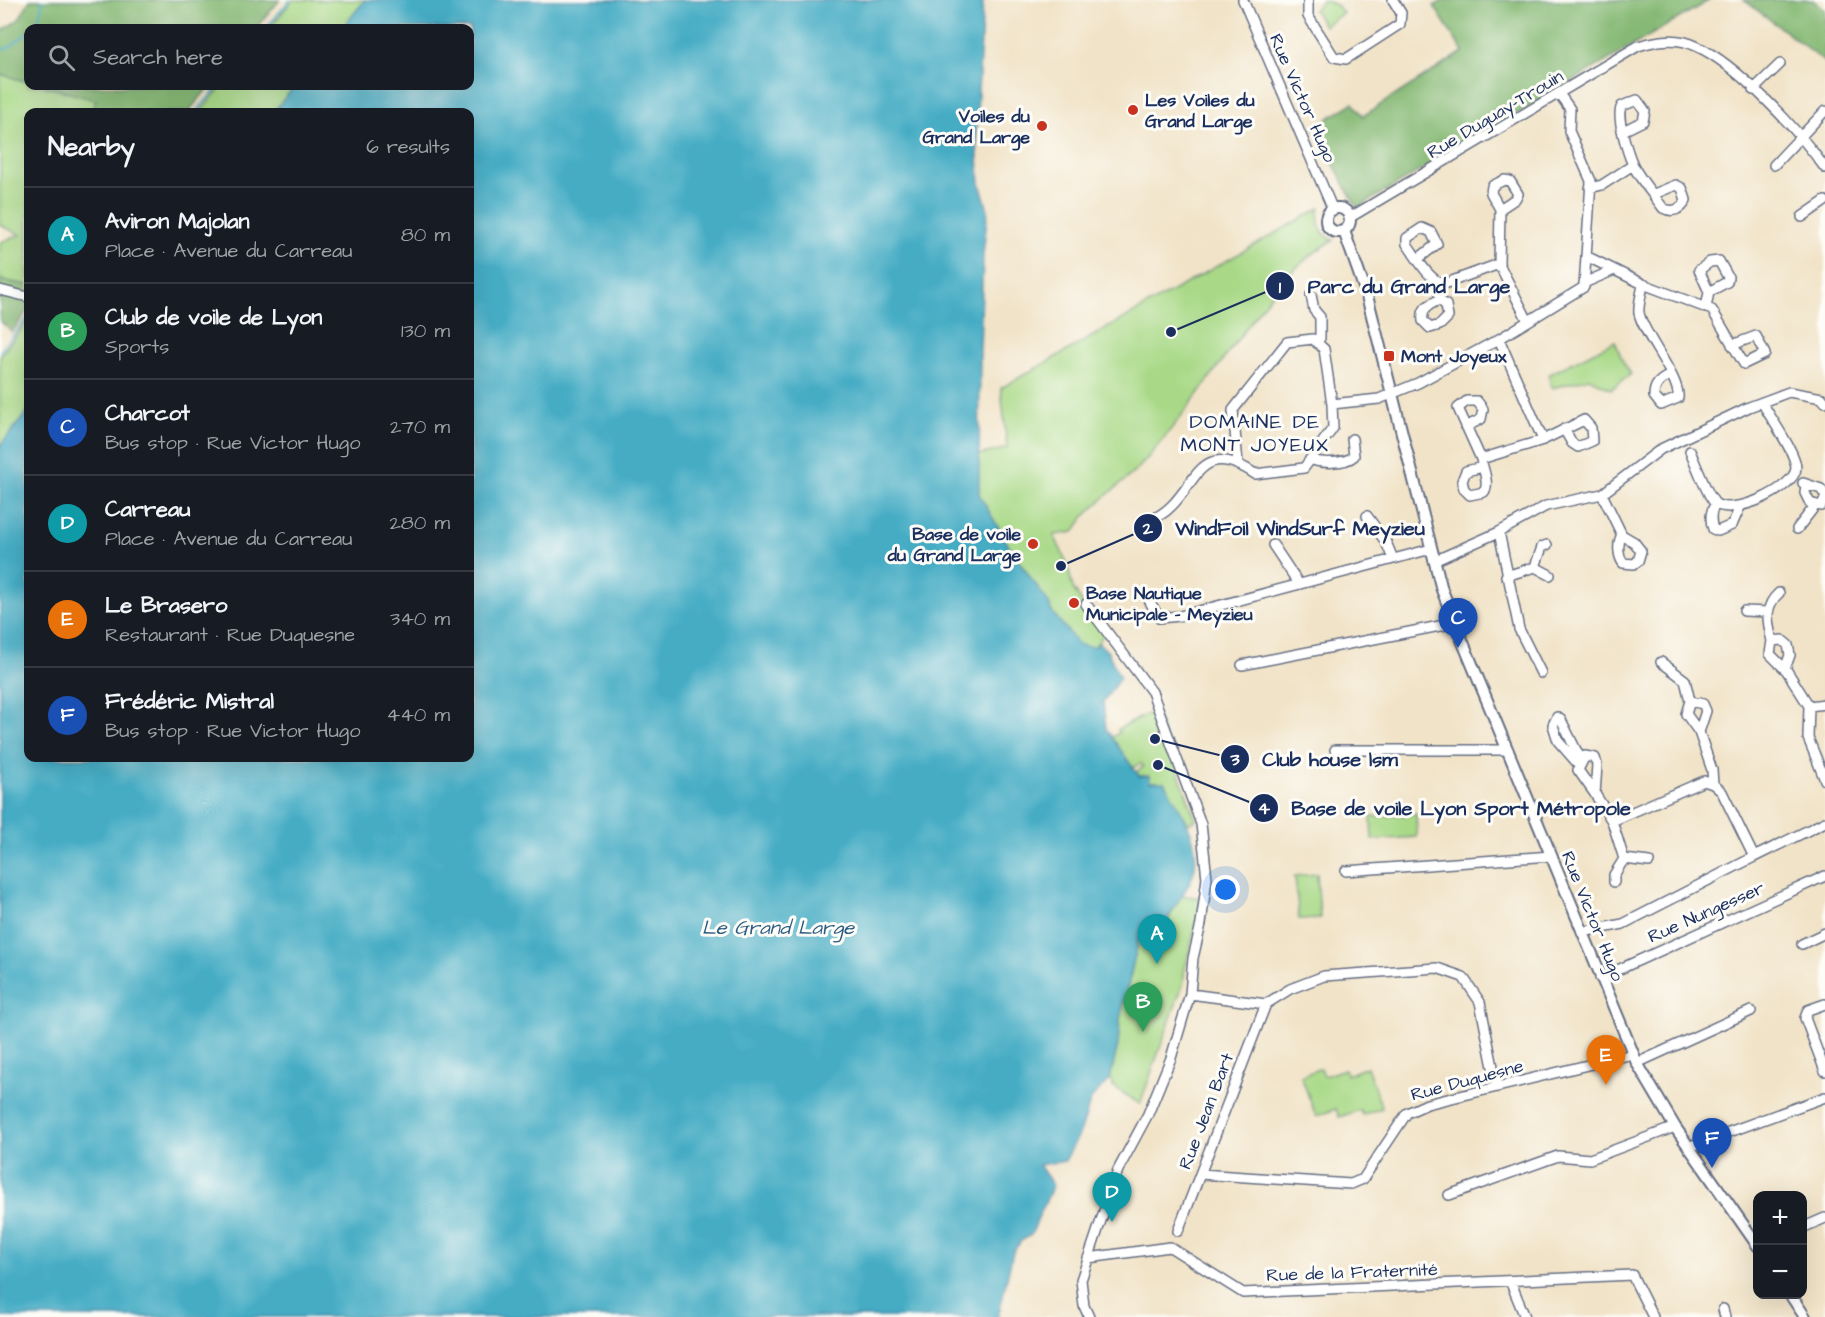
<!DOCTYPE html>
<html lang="en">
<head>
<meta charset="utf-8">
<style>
	:root { --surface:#171b24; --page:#20242c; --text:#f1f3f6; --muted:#9ea1a6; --line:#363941; --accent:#db2777 }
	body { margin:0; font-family:"Architects Daughter",sans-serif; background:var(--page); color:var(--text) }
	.controls { position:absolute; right:18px; bottom:18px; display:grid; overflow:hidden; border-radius:12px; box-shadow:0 6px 24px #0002 }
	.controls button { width:54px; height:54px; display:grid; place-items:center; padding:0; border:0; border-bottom:2px solid var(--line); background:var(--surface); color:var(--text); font:30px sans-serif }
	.you { position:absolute; left:1226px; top:890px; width:21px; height:21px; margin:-15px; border:4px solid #fff; border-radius:50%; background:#1a73e8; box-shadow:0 0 0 9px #1a73e833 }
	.badge { display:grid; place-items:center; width:39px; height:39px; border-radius:50%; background:var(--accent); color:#fff; font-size:20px; font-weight:700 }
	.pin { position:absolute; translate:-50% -50px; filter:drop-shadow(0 2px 3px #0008) }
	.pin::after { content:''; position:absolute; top:32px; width:21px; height:18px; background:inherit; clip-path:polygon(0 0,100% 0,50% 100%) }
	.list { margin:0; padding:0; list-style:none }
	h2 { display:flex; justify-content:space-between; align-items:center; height:78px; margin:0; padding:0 24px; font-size:26px }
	h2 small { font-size:20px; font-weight:400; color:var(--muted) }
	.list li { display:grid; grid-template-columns:39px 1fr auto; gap:18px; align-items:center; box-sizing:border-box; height:96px; padding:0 24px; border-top:2px solid var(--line) }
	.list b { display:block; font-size:22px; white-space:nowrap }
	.list p { margin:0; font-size:20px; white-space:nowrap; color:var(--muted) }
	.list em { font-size:20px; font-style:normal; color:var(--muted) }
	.icon { flex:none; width:33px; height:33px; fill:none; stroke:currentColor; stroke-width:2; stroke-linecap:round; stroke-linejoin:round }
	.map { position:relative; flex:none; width:1825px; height:1317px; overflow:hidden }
	.search { position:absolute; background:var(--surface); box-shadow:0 6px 24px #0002; left:24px; top:24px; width:450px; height:66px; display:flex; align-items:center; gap:15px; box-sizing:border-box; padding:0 21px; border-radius:12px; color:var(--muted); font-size:22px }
	.panel { position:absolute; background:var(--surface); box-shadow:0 6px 24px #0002; left:24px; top:108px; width:450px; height:654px; border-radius:12px }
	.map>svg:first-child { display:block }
	.green { fill:#a9d987; stroke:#628472; stroke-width:1.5 }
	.forest { fill:#86b974; stroke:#507469; stroke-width:1.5 }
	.water { fill:#45acc4; stroke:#306e91; stroke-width:1.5 }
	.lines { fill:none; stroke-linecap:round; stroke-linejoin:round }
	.stream { stroke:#45acc4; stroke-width:2 }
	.minor-casing { stroke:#666e83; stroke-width:12 }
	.tertiary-casing { stroke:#666e83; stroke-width:14 }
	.minor { stroke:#fff; stroke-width:9 }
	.tertiary { stroke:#fff; stroke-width:10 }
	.poi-dot { fill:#c8321e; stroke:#fdfcf7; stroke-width:2 }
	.labels { text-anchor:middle; stroke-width:6; stroke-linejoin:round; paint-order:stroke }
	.street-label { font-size:18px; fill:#1b2f5e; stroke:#fdfcf7 }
	.poi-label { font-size:18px; font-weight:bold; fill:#1b2f5e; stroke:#fdfcf7; text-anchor:start }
	.neighbourhood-label { font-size:20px; letter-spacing:1.5px; fill:#1b2f5e; stroke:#fdfcf7 }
	.water-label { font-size:20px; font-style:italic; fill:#2a5b82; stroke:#fdfcf7 }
	.leader { fill:none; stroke:#1b2f5e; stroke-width:2 }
	.callout-dot { fill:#1b2f5e; stroke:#fdfcf7; stroke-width:2 }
	.mark-label { font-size:18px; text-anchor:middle; font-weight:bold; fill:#fff }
	.callout-label { font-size:20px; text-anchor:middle; font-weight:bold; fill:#1b2f5e; stroke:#fdfcf7; stroke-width:6; stroke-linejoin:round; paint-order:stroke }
</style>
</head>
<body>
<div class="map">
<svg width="1825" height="1317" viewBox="0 0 1825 1317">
	<rect width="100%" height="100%" fill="#fdfcf7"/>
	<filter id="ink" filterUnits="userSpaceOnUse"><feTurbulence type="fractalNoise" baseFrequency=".0167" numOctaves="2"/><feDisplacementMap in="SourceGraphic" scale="12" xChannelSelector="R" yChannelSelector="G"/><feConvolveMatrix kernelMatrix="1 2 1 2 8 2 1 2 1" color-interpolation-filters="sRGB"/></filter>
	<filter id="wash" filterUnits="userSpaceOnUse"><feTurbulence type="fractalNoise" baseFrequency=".008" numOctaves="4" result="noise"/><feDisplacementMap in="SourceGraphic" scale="24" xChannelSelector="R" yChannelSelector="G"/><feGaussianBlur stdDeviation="1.35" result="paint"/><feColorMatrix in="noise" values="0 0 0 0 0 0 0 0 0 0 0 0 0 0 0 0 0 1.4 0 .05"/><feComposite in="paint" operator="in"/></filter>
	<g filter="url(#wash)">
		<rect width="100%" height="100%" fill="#f1e3c7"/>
		<path class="green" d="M293 0H365L342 28H269Z
			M1323 0 1336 5 1343 13 1324 26 1314 10Z
			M0 74 28 82V86H43L97 100 91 112H28V285L0 280V242L21 235 0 225Z
			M222 86H295L273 112H200Z
			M1320 208C1316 222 1320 235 1334 240 1286 267 1263 305 1231 349 1203 387 1176 425 1145 461 1122 487 1091 502 1074 532L1054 535 1067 563 1073 588 1081 601 1106 632 1094 647 1079 645 1051 611 1049 603 1013 553 979 494V455L1007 448 1001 388Z
			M28 321V411L0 446V356Z
			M1615 341 1623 362 1631 374 1611 389 1589 378 1552 388 1548 375Z
			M1155 710 1196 820 1188 823 1164 782H1150L1149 776H1139L1136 772 1143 767 1140 763 1133 768 1110 738 1119 733 1118 729Z
			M1416 814 1417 837 1372 840 1371 817Z
			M1317 874 1320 918 1299 919 1295 876Z
			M1180 895 1202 898 1184 973V981L1140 1104 1114 1087 1110 1079 1118 1045 1120 1019 1139 939 1154 940 1164 930Z
			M1367 1067 1382 1108 1362 1115 1360 1110 1339 1117 1336 1109 1316 1116 1301 1076 1321 1068 1324 1076 1345 1069 1347 1075Z"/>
		<path class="forest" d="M30 0H280L256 28H28V82L0 74V32L19 19Z
			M1444 0H1710L1357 208 1314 127 1353 103 1363 116 1463 52 1434 6Z
			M1744 0H1813L1825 9V62Z
			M43 86H210L188 112H91L96 100Z
			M0 280 28 285V310L12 332 0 321Z"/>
		<path class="water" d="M365 0H983L976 131 980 183 988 210 983 255 980 352 979 494 1013 553 1049 603 1051 611 1079 645 1094 647 1099 643 1108 652 1120 678 1103 702 1106 729 1139 776H1149L1150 782H1164C1180 809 1205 844 1192 877 1186 892 1174 907 1166 921L1167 928 1164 931 1167 939 1162 945 1154 940 1139 939 1120 1019 1118 1045 1110 1079 1091 1099 1081 1131 1065 1161 1039 1165 1053 1185 1031 1235 1021 1241 1013 1252 998 1317H0V446L28 411V758H470V112H273L295 86H470V28H342Z"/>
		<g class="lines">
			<path class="stream" d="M33 28 37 25 43 0
				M266 28 290 0
				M0 50 8 48 28 32
				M196 112 219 86
				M0 352 28 317"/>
		</g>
	</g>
	<g filter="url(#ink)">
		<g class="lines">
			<defs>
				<path id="minor" d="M1243 0 1333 210
					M1308 0V16L1334 57 1346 59 1400 24 1401 13 1393 0
					M1753 90 1780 64
					M1623 131 1643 121 1645 111 1637 100 1622 106C1615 114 1628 154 1633 165 1640 180 1653 194 1663 208 1672 213 1682 210 1686 200L1682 188 1676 185 1654 194
					M1774 165 1825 111
					M1590 188 1602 185 1633 165
					M1500 209 1491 193 1492 186 1504 180 1510 181 1518 194 1515 199 1500 209 1499 264 1527 319
					M1802 217 1825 201
					M1349 218 1638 46C1658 40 1677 37 1696 46 1737 64 1799 131 1825 168
					M1586 256 1643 284 1712 310 1744 364 1765 354 1756 336 1732 345
					M1418 259 1437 244 1431 232 1422 228 1407 238V244C1416 256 1428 280 1444 284L1499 264
					M1584 283 1614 270
					M1643 284C1642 293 1638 304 1639 313 1643 334 1681 379 1678 398L1661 405 1654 396C1654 385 1660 380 1670 375
					M0 290 28 297
					M1311 295 1314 310 1320 317V338L1317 343
					M1439 300 1446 305 1448 317 1440 325 1430 328 1423 321C1421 308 1428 305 1439 300L1441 283
					M1706 308 1709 292 1699 270 1710 262 1719 261 1728 277 1727 282 1709 292
					M1466 427 1481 419 1483 409 1477 401H1467L1458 408 1481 459 1543 440 1499 339
					M1543 440 1584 420 1591 428 1592 441 1578 447 1572 443 1564 429
					M1690 451C1695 462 1708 498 1716 504 1735 516 1795 488 1796 468 1796 452 1770 418 1762 402
					M1310 459C1321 464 1345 464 1354 456L1352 439
					M1481 459C1483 469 1490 484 1484 492L1470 495 1464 489 1462 481 1466 471 1483 467
					M1238 463 1233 410 1287 342 1313 339 1324 349 1332 404
					M1803 483 1821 489 1825 495
					M1806 485 1805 493 1810 503 1821 506 1825 499
					M1602 494 1622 535 1634 542 1641 551 1638 561 1634 564 1623 563C1618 556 1617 543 1622 535
					M1716 504C1710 511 1710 520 1713 529L1718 531 1732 525 1740 507
					M1367 516 1386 542 1393 559
					M1150 520C1198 502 1191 431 1255 474L1304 468 1333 428 1332 404 1379 399 1418 383 1499 339 1584 287 1591 181 1569 131 1570 109 1560 95
					M1797 529 1815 506
					M1273 545 1299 584
					M1434 561 1499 532
					M1535 567 1550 575
					M1506 576 1535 567 1542 547 1547 545
					M1149 600 1159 618 1180 616 1431 549
					M1086 604 1152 692 1201 824 1207 878 1201 924 1193 958 1190 994 1171 1058 1148 1114 1118 1170 1081 1280 1084 1306 1089 1317
					M1744 611 1768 612
					M1772 641C1768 623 1763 607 1779 593
					M1661 662 1685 680 1690 701
					M1242 665 1455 623
					M1785 669 1790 655 1788 645 1782 640 1772 641 1770 654 1787 671 1809 706 1808 738 1825 780
					M1541 673 1519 629 1499 532 1546 506 1602 494 1661 449 1749 407 1789 392 1822 398 1825 402
					M1809 706 1825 704
					M1699 732 1686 714 1690 701 1703 704 1706 711 1699 732 1712 770 1713 784
					M1335 750H1508
					M1579 765 1558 741 1553 725 1557 717 1561 720 1581 760
					M1595 794 1578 770 1585 756 1595 758 1597 765 1595 794 1612 821
					M1754 857 1825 822
					M1346 871 1551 856
					M1614 882V875L1624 859
					M1582 932 1623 924 1754 857 1722 792 1713 784 1704 781 1612 821 1624 859 1649 862
					M1802 944 1825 933
					M1600 978 1825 876
					M1190 994 1266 1004 1290 989 1324 976 1437 968 1463 977 1480 1002 1497 1087
					M1825 1004 1808 1010 1805 1018 1825 1071
					M1637 1063 1751 1011
					M1688 1147 1825 1097
					M1200 1174 1351 1184 1363 1179 1407 1113 1427 1104 1633 1054
					M1449 1195 1558 1156 1590 1159 1675 1127
					M1802 1228 1825 1218
					M1178 1231 1266 1004
					M1088 1258 1170 1247 1243 1293 1632 1275 1653 1317
					M1511 1283 1525 1317
					M1723 1309 1725 1317"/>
				<path id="tertiary" d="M1326 220a12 12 0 1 1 24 0a12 12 0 1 1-24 0Z
					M1344 231 1367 296 1442 590 1455 623 1637 1063 1675 1127 1758 1246
					M1790 1294 1805 1317"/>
			</defs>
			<use href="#minor" class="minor-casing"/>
			<use href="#tertiary" class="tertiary-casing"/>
			<use href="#minor" class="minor"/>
			<use href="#tertiary" class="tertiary"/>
		</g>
	</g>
	<g class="poi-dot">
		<circle cx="1133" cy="110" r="6"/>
		<circle cx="1042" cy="126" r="6"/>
		<rect x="1383" y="350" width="12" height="12" rx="3"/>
		<circle cx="1033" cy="544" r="6"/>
		<circle cx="1074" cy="603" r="6"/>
	</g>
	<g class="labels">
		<g class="street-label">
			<text transform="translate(1303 98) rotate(66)" y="6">Rue Victor Hugo</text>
			<text transform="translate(1495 114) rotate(-31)" y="6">Rue Duguay-Trouin</text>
			<text transform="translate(1706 912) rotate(-24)" y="6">Rue Nungesser</text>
			<text transform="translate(1593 916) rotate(68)" y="6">Rue Victor Hugo</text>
			<text transform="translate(1467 1080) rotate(-15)" y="6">Rue Duquesne</text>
			<text transform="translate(1206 1111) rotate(-69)" y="6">Rue Jean Bart</text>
			<text transform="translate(1352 1272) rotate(-2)" y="6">Rue de la Fraternité</text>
		</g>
		<g class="poi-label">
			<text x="1145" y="106">Les Voiles du<tspan x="1145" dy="21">Grand Large</tspan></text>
			<text x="1030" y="122" text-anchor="end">Voiles du<tspan x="1030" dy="21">Grand Large</tspan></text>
			<text x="1401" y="362">Mont Joyeux</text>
			<text x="1021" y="540" text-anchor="end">Base de voile<tspan x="1021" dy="21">du Grand Large</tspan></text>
			<text x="1086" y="599">Base Nautique<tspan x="1086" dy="21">Municipale - Meyzieu</tspan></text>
		</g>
		<g class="neighbourhood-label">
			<text x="1255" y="428">DOMAINE DE<tspan x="1255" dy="23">MONT JOYEUX</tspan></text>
		</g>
		<g class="water-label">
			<text x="778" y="934">Le Grand Large</text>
		</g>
	</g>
	<path class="leader" d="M1171 332L1280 286M1061 566L1148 528M1155 739L1235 759M1158 765L1264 808"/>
	<g class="callout-dot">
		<circle cx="1171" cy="332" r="6"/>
		<circle cx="1061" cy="566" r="6"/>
		<circle cx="1155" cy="739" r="6"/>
		<circle cx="1158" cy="765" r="6"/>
		<circle cx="1280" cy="286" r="15"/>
		<circle cx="1148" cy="528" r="15"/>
		<circle cx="1235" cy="759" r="15"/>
		<circle cx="1264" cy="808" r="15"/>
	</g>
	<g class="mark-label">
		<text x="1280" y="293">1</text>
		<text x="1148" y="534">2</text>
		<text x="1235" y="765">3</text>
		<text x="1264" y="814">4</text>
	</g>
	<g class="callout-label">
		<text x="1409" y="293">Parc du Grand Large</text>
		<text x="1300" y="535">WindFoil WindSurf Meyzieu</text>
		<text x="1330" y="766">Club house lsm</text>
		<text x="1461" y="815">Base de voile Lyon Sport Métropole</text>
	</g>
</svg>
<div class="controls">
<button>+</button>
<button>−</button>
</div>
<div class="you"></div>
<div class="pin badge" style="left:1157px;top:964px;background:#0f9aa8">A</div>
<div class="pin badge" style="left:1143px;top:1032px;background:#2e9e5b">B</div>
<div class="pin badge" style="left:1458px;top:648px;background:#1a4fb4">C</div>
<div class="pin badge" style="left:1112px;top:1222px;background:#0f9aa8">D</div>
<div class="pin badge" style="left:1606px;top:1085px;background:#e8710a">E</div>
<div class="pin badge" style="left:1712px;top:1168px;background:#1a4fb4">F</div>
<div class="search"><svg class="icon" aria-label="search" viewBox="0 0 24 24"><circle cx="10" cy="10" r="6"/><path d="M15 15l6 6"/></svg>Search here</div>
<section class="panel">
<h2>Nearby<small>6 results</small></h2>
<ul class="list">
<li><span class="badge" style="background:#0f9aa8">A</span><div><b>Aviron Majolan</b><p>Place · Avenue du Carreau</p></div><em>80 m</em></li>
<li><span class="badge" style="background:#2e9e5b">B</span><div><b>Club de voile de Lyon</b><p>Sports</p></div><em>130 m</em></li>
<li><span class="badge" style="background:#1a4fb4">C</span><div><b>Charcot</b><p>Bus stop · Rue Victor Hugo</p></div><em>270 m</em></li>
<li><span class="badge" style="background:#0f9aa8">D</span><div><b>Carreau</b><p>Place · Avenue du Carreau</p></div><em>280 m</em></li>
<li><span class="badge" style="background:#e8710a">E</span><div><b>Le Brasero</b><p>Restaurant · Rue Duquesne</p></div><em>340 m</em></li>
<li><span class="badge" style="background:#1a4fb4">F</span><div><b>Frédéric Mistral</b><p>Bus stop · Rue Victor Hugo</p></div><em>440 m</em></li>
</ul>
</section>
</div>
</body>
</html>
